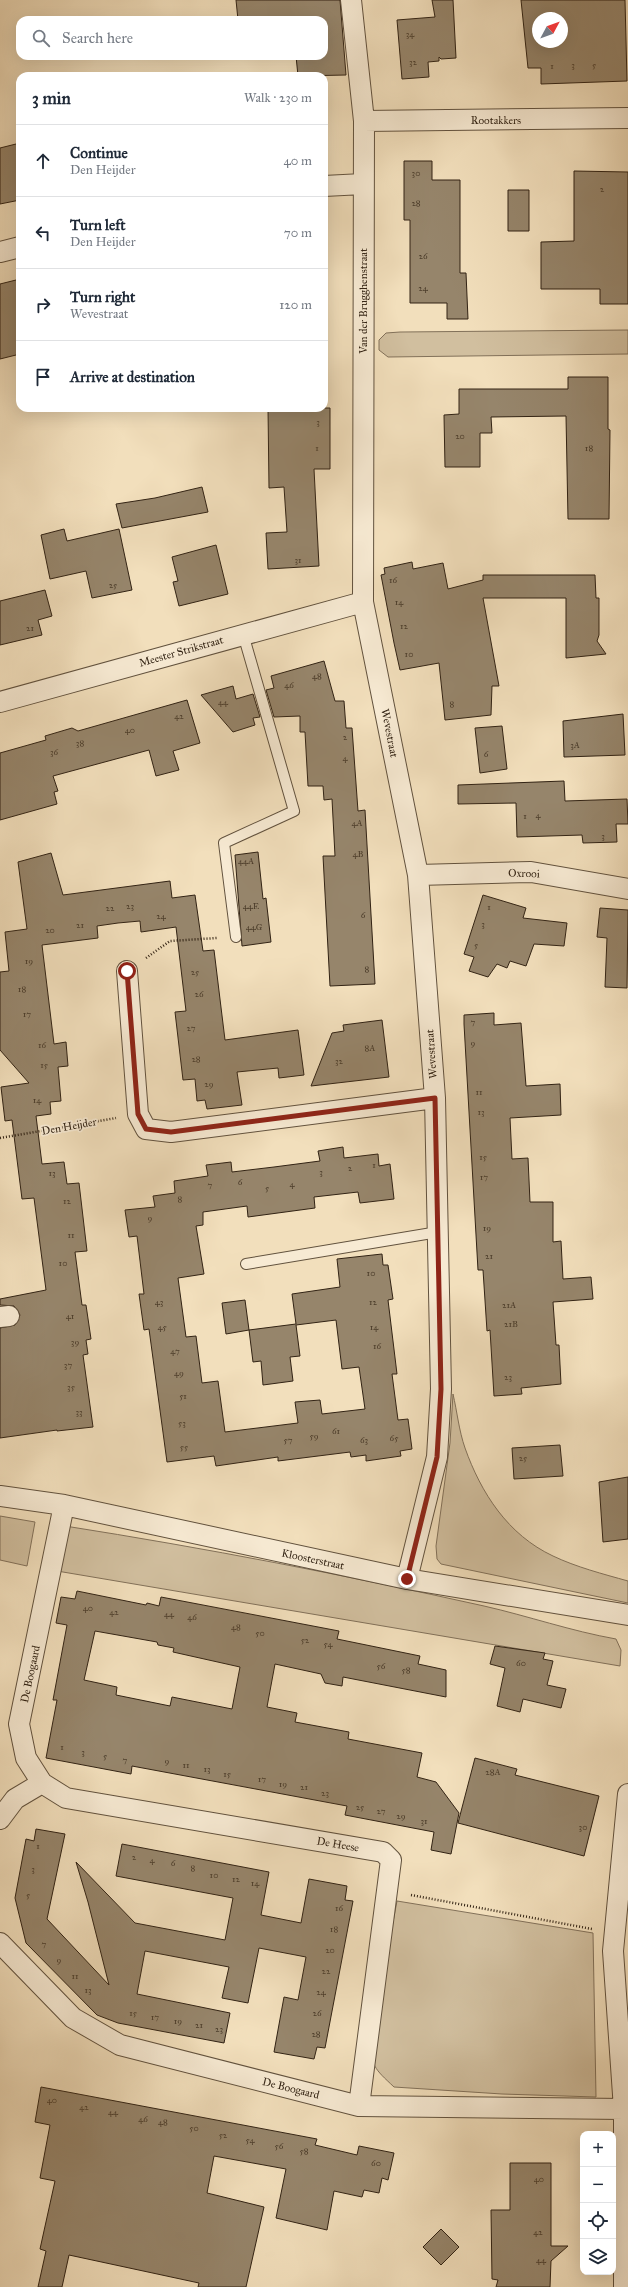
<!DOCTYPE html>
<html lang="en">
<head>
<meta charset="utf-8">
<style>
	:root { --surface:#fff; --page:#f6f6f7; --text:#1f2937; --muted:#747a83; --line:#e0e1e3 }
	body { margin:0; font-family:"IM FELL Great Primer",serif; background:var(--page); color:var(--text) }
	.controls { position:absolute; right:12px; bottom:12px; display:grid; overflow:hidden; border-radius:8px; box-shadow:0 4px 16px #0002 }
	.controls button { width:36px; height:36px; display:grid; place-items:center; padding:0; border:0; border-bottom:1px solid var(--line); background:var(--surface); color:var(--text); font:20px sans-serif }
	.compass { position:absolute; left:532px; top:12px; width:36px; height:36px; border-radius:50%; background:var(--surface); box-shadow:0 4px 16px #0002; rotate:49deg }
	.stop { position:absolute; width:12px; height:12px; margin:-9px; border:3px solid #8f2418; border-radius:50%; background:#fff }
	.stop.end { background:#8f2418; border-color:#fff; box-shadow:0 1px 4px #0008 }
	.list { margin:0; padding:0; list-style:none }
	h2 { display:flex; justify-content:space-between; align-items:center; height:52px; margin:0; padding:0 16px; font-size:17px }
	h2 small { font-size:13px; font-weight:400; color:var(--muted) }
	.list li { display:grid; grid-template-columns:26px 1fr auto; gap:12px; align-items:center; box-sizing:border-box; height:72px; padding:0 16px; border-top:1px solid var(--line) }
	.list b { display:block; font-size:15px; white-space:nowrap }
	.list p { margin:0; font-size:13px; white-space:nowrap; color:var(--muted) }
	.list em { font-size:13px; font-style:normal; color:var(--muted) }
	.icon { flex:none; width:22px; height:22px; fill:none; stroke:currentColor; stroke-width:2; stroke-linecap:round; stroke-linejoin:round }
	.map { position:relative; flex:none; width:628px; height:2287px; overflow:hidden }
	.search { position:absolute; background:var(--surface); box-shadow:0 4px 16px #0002; left:16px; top:16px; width:312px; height:44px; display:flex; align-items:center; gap:10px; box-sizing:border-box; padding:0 14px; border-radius:12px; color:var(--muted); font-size:15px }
	.panel { position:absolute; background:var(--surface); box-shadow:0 4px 16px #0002; left:16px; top:72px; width:312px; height:340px; border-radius:12px }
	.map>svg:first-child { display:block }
	.green { fill:#d1bf9f; stroke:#82715a }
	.building { fill:#96856b; stroke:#322314; fill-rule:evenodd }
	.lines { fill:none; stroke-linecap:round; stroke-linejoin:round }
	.lane-casing { stroke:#62523e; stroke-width:12 }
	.street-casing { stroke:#62523e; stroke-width:22 }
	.path { stroke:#322314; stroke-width:2.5; stroke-dasharray:1 2; stroke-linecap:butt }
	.lane { stroke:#f7ead3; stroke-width:10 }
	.street { stroke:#f7ead3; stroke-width:20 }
	.route { stroke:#8f2418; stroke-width:5 }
	.labels { text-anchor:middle; stroke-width:3.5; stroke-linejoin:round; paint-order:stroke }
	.number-label { font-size:9px; fill:#4b3c2a }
	.street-label { font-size:11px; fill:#322314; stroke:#f7ead3 }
</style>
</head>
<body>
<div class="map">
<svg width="628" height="2287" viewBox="0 0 628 2287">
	<rect width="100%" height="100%" fill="#f2dfbc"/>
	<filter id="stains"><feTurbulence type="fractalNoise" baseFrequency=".005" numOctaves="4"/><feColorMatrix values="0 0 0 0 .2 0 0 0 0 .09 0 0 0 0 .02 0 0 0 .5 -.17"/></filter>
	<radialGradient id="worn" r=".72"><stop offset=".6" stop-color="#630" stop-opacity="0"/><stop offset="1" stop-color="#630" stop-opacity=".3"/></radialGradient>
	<path class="green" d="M628 330V354L388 357 379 350V340L386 333 400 332Z
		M453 1394C457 1411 459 1431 465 1448 481 1493 508 1535 553 1556 576 1567 603 1574 628 1581V1603L441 1564 437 1559 436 1546 450 1443Z
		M0 1516 35 1522 27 1566 0 1560Z
		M65 1526C205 1548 345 1575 484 1606 528 1616 571 1631 616 1639L621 1650 620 1666 57 1571Z
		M397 1901 593 1933 596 2097 502 2094 394 2087C374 2068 371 2067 371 2038Z"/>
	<path class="building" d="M236 0H340L346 75 298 76 296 56H324V20H238Z
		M432 0H453L456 58 441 59 439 57V61L428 62 429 77 402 79 397 20 435 17Z
		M521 0H625L627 81 541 84V68H528ZM538 18H562V42H538Z
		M20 143V200L0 204V148Z
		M404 161H432V180H460V273H466L468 319H447V303H410V220H404Z
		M574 171 628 172V304H600V289H541V242L574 241Z
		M508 190H529V231H508Z
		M20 279V354L0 359V284Z
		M568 377H608V429L610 430 609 519H568L566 416 491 417 492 433H480V467H445L444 415 459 414V389H568Z
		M268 408H330V469H314L319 566 268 569 266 533 287 532 284 487 269 488Z
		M202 487 208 512 122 528 116 504 155 498Z
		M64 529 67 541 119 529 132 590 92 598 86 571 50 579 41 535Z
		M216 545 228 594 179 606 173 582 178 581 172 557Z
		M412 562 413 569 443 563 448 589 483 580V575H595L596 598H599V635L597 641 606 654 566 658V598H483L499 686H492L491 715 445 720 439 663 400 670 394 643 381 575 385 574 384 568Z
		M45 590 52 616 38 620 42 635 0 645V601Z
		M324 661 335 701H344L346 728H352L358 811 365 810 375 984 330 986 323 856H335L332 799 324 800 323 786H308L305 732H300V716L274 717 266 690 274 688 271 676Z
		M233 686 236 699 253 694 260 717 253 718 255 725 233 732 201 695Z
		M187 700 200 743 173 751 179 770 156 776 149 750 53 776 58 791 54 792 57 804 0 820V753L46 740 45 736 72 728 78 731Z
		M623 714 625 755 564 757 563 721Z
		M502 726 507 769 480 773 475 728Z
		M564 781 565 801 627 799 628 824H616L617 842 583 843 582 835 517 837 516 803 458 804V785Z
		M258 852 263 899 266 898 271 942 242 946 235 855Z
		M51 853 63 895 170 881 172 898 195 895 203 951 214 950 225 1040 298 1030 304 1075 279 1078 278 1068 237 1072 242 1105 207 1109 205 1100 197 1101 195 1079 183 1080 175 1012 186 1011 176 927 141 932 140 921 118 923 97 926 98 938 42 945 54 1044 66 1042 68 1066 58 1067 61 1101 50 1102 51 1114 36 1116 42 1164 64 1162 67 1184 79 1183 87 1251 75 1252 82 1305H86L91 1339 86 1340 88 1354 83 1355 93 1427 57 1431V1430L0 1438V1328L15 1325 20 1315 14 1306 0 1305V1299L46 1290 34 1198 22 1199 12 1120 5 1121 1 1087 29 1083 0 1050V972L9 971 5 932 27 929 18 862Z
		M483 895 526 908 523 918 567 923 564 946 534 944 526 966 510 961 507 968 497 964 488 977 469 971 474 957 464 954Z
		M600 908 628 910 627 988 605 987 607 938 597 937Z
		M494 1013V1025L521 1023 526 1086 560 1084 561 1115 510 1118 512 1159 528 1158 530 1202H553V1242L561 1241 563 1279 591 1277 593 1299 553 1302 556 1345H559L561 1384 521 1388 522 1394 494 1396 490 1330 487 1331 483 1270H478L464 1024V1015Z
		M382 1020 389 1077 311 1086 332 1033 344 1031 343 1025Z
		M343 1147 344 1158 378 1154 379 1166 390 1164 394 1199 360 1203 358 1192 314 1197 315 1208 248 1217 247 1206 203 1212V1225L196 1226 204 1274 178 1278 186 1337 196 1336 202 1383 218 1381 225 1432 298 1423 295 1402 320 1400 322 1414 365 1409 359 1367 342 1369 336 1320 296 1325 300 1356 290 1357 293 1381 263 1385 261 1361 253 1362 249 1330 226 1334 222 1303 245 1300 249 1330 296 1324 292 1294 340 1287 337 1259 382 1254 383 1265H388L393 1299 388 1300 397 1374H392L398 1420 408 1419 412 1449 400 1451 401 1456 366 1461V1455L351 1457 350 1452 278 1461V1457L216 1466 214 1456 167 1462 149 1329 144 1330 139 1294H144L137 1236 129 1237 125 1210 155 1207 153 1196 175 1193 174 1181 208 1176 206 1165 231 1162 232 1172 274 1167 320 1161 318 1151Z
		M560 1445 563 1476 514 1479 512 1448Z
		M628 1477V1539L603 1542 599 1482Z
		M77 1591 146 1605 147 1603 159 1606 161 1597 339 1631 337 1639 420 1656 418 1664 446 1670V1697L343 1677 342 1686 325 1683 321 1674 275 1664 267 1707 297 1713 295 1722 349 1732 348 1739 422 1753 417 1777 436 1782 459 1813 451 1854 431 1850 434 1832 345 1815 347 1806 132 1766 131 1774 46 1758 57 1700H53L67 1625 56 1623 61 1597 75 1599ZM95 1631 157 1642 158 1645 174 1648 173 1652 240 1667 232 1709 172 1697 170 1706 116 1695 117 1687 84 1680Z
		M495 1646 545 1653 543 1659 553 1661 547 1685 566 1689 561 1708 523 1699 520 1712 497 1706 505 1668 490 1664Z
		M475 1758 517 1769 515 1775 599 1796 584 1856 458 1823Z
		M36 1829 65 1834 47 1919 109 1985 88 1902 76 1862 135 1923 225 1940 233 1898 116 1876 122 1844 269 1872 261 1915 301 1923 309 1879 347 1886 345 1900 353 1901 325 2048 317 2047 314 2059 274 2052 284 1997 298 2000 306 1957 259 1948 248 2003 222 1998 229 1967 145 1951 137 1994 230 2013 224 2043 118 2023 97 2015 26 1943 15 1898 26 1839 34 1841Z
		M41 2087 317 2139 315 2145 357 2155 359 2146 394 2153 388 2180 382 2178 379 2193 364 2190 362 2197 334 2191 327 2230 276 2218 286 2169 214 2156 207 2193 264 2207 246 2287H198L199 2283 69 2255 62 2287H38L46 2251 40 2249 55 2181 40 2178 50 2125 35 2122Z
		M510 2163H551V2246H568L551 2261 550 2287H496L498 2280 492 2279 491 2210H510Z
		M441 2229 459 2247 441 2265 423 2247Z"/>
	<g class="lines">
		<defs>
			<path id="lane" d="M236 937 224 843 294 811 243 634
				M246 1264 438 1232"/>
			<path id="street" d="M351 0 364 121 363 602 418 875 435 1098 441 1389 437 1457 407 1579
				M364 121 628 118
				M324 186 363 184
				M0 252 20 247
				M0 702 363 602
				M418 875 531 872 628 889
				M127 971 138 1114 146 1129 171 1132 435 1098
				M0 1317 9 1316
				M0 1496 64 1505 407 1579 628 1615
				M42 1783 66 1798 383 1852 391 1860 359 2106
				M0 1819 15 1799 42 1783 26 1758 19 1724 64 1505
				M0 1943 73 2018 120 2045 359 2106 624 2109
				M624 2287V2109L613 1951 628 1794"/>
		</defs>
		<use href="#lane" class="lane-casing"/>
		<use href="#street" class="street-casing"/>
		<path class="path" d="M146 958 170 941 217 938
			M0 1138 116 1118
			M411 1895 592 1929"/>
		<use href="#lane" class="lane"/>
		<use href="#street" class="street"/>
	</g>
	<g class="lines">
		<path class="route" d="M127 971 138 1114 146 1129 171 1132 435 1098 441 1389 437 1457 407 1579"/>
	</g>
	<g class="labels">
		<g class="number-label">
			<text x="410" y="37">34</text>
			<text x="413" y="65">32</text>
			<text x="573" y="68">3</text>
			<text x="594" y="68">5</text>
			<text x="552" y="69">1</text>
			<text x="416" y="176">30</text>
			<text x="602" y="192">2</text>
			<text x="416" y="206">28</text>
			<text x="423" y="259">26</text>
			<text x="423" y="291">24</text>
			<text x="318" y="425">3</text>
			<text x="460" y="439">20</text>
			<text x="317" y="451">1</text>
			<text x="589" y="451">18</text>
			<text x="298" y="563">31</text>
			<text x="393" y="583">16</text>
			<text x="113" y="588">25</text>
			<text x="399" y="605">14</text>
			<text x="404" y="629">12</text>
			<text x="30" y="631">21</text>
			<text x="409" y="657">10</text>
			<text x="317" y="679">48</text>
			<text x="289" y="688">46</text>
			<text x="223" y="705">44</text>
			<text x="452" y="707">8</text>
			<text x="179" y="719">42</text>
			<text x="130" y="733">40</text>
			<text x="345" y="740">2</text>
			<text x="80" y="746">38</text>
			<text x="575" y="748">3A</text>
			<text x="54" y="755">36</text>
			<text x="486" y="757">6</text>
			<text x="345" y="761">4</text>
			<text x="538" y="818">4</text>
			<text x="525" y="819">1</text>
			<text x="357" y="826">4A</text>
			<text x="603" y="839">3</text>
			<text x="358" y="857">4B</text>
			<text x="246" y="864">44A</text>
			<text x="130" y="909">23</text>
			<text x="251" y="909">44E</text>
			<text x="489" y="910">1</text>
			<text x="110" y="911">22</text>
			<text x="363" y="918">6</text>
			<text x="161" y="919">24</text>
			<text x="483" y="927">3</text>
			<text x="80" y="928">21</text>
			<text x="254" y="930">44G</text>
			<text x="50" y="933">20</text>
			<text x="476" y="948">5</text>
			<text x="29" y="964">19</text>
			<text x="367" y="972">8</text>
			<text x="195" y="975">25</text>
			<text x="22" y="992">18</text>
			<text x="199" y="997">26</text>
			<text x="27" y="1017">17</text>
			<text x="473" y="1025">7</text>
			<text x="191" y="1031">27</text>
			<text x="473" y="1046">9</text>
			<text x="42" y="1048">16</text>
			<text x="370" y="1051">8A</text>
			<text x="196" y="1062">28</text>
			<text x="339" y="1064">32</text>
			<text x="44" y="1068">15</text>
			<text x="209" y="1087">29</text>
			<text x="479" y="1095">11</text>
			<text x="37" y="1103">14</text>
			<text x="481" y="1115">13</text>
			<text x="483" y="1160">15</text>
			<text x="374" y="1168">1</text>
			<text x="350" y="1171">2</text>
			<text x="321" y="1175">3</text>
			<text x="52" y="1176">13</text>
			<text x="484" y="1180">17</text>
			<text x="240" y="1185">6</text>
			<text x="292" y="1187">4</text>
			<text x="210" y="1188">7</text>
			<text x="267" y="1191">5</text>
			<text x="180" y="1202">8</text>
			<text x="67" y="1204">12</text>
			<text x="150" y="1221">9</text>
			<text x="487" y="1231">19</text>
			<text x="71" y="1238">11</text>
			<text x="489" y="1259">21</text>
			<text x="63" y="1266">10</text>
			<text x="371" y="1276">10</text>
			<text x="159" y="1305">43</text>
			<text x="373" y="1305">12</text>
			<text x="509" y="1308">21A</text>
			<text x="70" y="1319">41</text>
			<text x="511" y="1327">21B</text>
			<text x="162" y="1330">45</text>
			<text x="374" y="1330">14</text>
			<text x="75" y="1345">39</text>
			<text x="377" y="1349">16</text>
			<text x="175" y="1354">47</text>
			<text x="68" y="1368">37</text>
			<text x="179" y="1376">49</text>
			<text x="508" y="1380">23</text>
			<text x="71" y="1390">35</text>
			<text x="183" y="1399">51</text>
			<text x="79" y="1415">33</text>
			<text x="182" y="1426">53</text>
			<text x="336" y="1434">61</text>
			<text x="314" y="1439">59</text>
			<text x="394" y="1441">65</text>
			<text x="288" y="1443">57</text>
			<text x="364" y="1443">63</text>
			<text x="184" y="1450">55</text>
			<text x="523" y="1461">25</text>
			<text x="88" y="1611">40</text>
			<text x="114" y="1615">42</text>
			<text x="169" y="1617">44</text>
			<text x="192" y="1620">46</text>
			<text x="236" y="1630">48</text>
			<text x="260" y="1636">50</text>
			<text x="305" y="1643">52</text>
			<text x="328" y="1647">54</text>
			<text x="521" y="1666">60</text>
			<text x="381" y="1669">56</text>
			<text x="406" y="1673">58</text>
			<text x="62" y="1750">1</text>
			<text x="83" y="1755">3</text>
			<text x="105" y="1759">5</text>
			<text x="125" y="1763">7</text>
			<text x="167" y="1764">9</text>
			<text x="186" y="1768">11</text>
			<text x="207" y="1772">13</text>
			<text x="493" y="1775">28A</text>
			<text x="227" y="1777">15</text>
			<text x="262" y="1782">17</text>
			<text x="283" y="1787">19</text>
			<text x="304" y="1790">21</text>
			<text x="325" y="1796">23</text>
			<text x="360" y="1810">25</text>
			<text x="381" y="1814">27</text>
			<text x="401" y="1819">29</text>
			<text x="424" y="1824">31</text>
			<text x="583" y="1830">30</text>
			<text x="38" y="1849">1</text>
			<text x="134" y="1860">2</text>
			<text x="152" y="1863">4</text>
			<text x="173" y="1866">6</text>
			<text x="193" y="1871">8</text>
			<text x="33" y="1872">3</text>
			<text x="214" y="1878">10</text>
			<text x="236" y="1882">12</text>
			<text x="255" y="1886">14</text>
			<text x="28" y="1898">5</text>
			<text x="339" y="1911">16</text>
			<text x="334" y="1932">18</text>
			<text x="44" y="1947">7</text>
			<text x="330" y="1953">20</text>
			<text x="59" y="1963">9</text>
			<text x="326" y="1974">22</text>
			<text x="75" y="1979">11</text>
			<text x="88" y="1993">13</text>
			<text x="321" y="1995">24</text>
			<text x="133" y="2016">15</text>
			<text x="317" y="2016">26</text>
			<text x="155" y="2020">17</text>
			<text x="178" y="2024">19</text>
			<text x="199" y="2028">21</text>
			<text x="219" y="2032">23</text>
			<text x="316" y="2037">28</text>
			<text x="52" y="2103">40</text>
			<text x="84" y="2110">42</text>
			<text x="113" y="2115">44</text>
			<text x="143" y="2122">46</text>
			<text x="163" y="2125">48</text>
			<text x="194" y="2131">50</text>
			<text x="223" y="2138">52</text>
			<text x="250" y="2143">54</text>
			<text x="279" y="2149">56</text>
			<text x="304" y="2154">58</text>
			<text x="376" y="2166">60</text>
			<text x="539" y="2182">40</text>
			<text x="538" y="2235">42</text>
			<text x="541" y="2263">44</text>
		</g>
		<g class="street-label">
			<text x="496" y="124">Rootakkers</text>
			<text transform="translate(363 301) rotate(-90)" y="4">Van der Brugghenstraat</text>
			<text transform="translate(181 651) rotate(-16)" y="4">Meester Strikstraat</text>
			<text transform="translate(390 733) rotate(79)" y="4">Wevestraat</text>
			<text transform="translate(524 873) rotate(2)" y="4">Oxrooi</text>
			<text transform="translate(431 1054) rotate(-94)" y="4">Wevestraat</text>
			<text transform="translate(69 1126) rotate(-10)" y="4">Den Heijder</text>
			<text transform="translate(313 1559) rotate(12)" y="4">Kloosterstraat</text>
			<text transform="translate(30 1674) rotate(-78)" y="4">De Boogaard</text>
			<text transform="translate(338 1844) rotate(10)" y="4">De Heese</text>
			<text transform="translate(291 2088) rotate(14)" y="4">De Boogaard</text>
		</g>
	</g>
	<rect width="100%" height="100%" filter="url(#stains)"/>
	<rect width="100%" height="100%" fill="url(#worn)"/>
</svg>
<div class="controls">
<button>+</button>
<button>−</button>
<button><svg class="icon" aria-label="locate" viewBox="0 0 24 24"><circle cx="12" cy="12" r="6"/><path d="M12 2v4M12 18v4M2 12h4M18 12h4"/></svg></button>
<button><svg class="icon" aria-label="layers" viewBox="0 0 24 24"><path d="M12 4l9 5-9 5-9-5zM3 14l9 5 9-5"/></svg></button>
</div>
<svg class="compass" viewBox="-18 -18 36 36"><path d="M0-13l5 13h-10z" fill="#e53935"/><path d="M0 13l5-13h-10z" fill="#747a83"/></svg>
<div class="stop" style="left:127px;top:971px"></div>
<div class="stop end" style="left:407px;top:1579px"></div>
<div class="search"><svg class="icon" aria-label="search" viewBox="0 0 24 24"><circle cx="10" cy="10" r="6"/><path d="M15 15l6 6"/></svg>Search here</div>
<section class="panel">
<h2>3 min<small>Walk · 230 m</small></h2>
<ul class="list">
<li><svg class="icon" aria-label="ahead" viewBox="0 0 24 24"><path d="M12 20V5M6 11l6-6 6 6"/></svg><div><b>Continue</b><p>Den Heijder</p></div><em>40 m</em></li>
<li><svg class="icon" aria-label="left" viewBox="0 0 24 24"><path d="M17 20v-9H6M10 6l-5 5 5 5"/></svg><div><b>Turn left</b><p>Den Heijder</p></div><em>70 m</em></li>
<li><svg class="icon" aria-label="right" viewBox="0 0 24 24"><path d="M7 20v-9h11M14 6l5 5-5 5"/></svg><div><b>Turn right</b><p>Wevestraat</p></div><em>120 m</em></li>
<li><svg class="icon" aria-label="arrive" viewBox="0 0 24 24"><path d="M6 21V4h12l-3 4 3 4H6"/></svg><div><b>Arrive at destination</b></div></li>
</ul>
</section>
</div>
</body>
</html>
